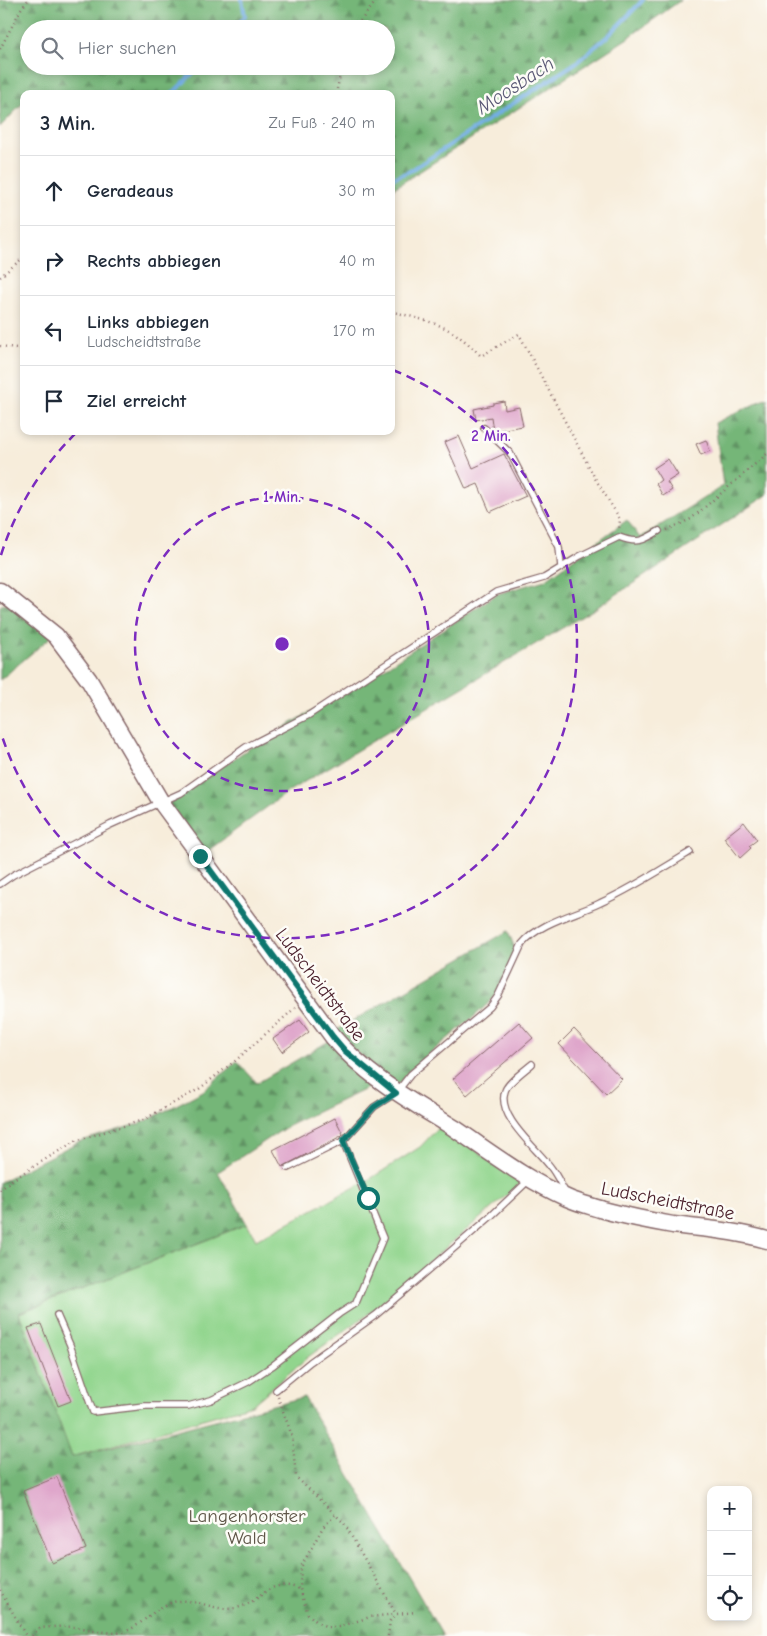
<!DOCTYPE html>
<html lang="de">
<head>
<meta charset="utf-8">
<style>
	:root { --surface:#fff; --page:#f2f2f3; --text:#1f2937; --muted:#747a83; --line:#e0e1e3 }
	body { margin:0; font-family:"Comic Neue",sans-serif; background:var(--page); color:var(--text) }
	.controls { position:absolute; right:15px; bottom:15px; display:grid; overflow:hidden; border-radius:10px; box-shadow:0 2px 8px #0003 }
	.controls button { width:45px; height:45px; display:grid; place-items:center; padding:0; border:0; border-bottom:1px solid var(--line); background:var(--surface); color:var(--text); font:25px sans-serif }
	.stop { position:absolute; width:15px; height:15px; margin:-11px; border:4px solid #0f766e; border-radius:50%; background:#fff }
	.stop.end { background:#0f766e; border-color:#fff; box-shadow:0 1px 5px #0008 }
	.list { margin:0; padding:0; list-style:none }
	h2 { display:flex; justify-content:space-between; align-items:center; height:65px; margin:0; padding:0 20px; font-size:21px }
	h2 small { font-size:16px; font-weight:400; color:var(--muted) }
	.list li { display:grid; grid-template-columns:32px 1fr auto; gap:15px; align-items:center; box-sizing:border-box; height:70px; padding:0 20px; border-top:1px solid var(--line) }
	.list b { display:block; font-size:19px; white-space:nowrap }
	.list p { margin:0; font-size:16px; white-space:nowrap; color:var(--muted) }
	.list em { font-size:16px; font-style:normal; color:var(--muted) }
	.icon { flex:none; width:28px; height:28px; fill:none; stroke:currentColor; stroke-width:2; stroke-linecap:round; stroke-linejoin:round }
	.map { position:relative; flex:none; width:767px; height:1636px; overflow:hidden }
	.search { position:absolute; background:var(--surface); box-shadow:0 2px 8px #0003; left:20px; top:20px; width:375px; height:55px; display:flex; align-items:center; gap:12px; box-sizing:border-box; padding:0 18px; border-radius:28px; color:var(--muted); font-size:19px }
	.panel { position:absolute; background:var(--surface); box-shadow:0 2px 8px #0003; left:20px; top:90px; width:375px; height:345px; border-radius:10px }
	.map>svg:first-child { display:block }
	.green { fill:#91d58d; stroke:#6e7a5c }
	.forest { fill:url(#forest-firs); stroke:#5f6a52; fill-rule:evenodd }
	.lines { fill:none; stroke-linecap:round; stroke-linejoin:round }
	.stream { stroke:#73aee4; stroke-width:4 }
	.building { fill:#dfa6cb }
	.lane-casing { stroke:#876769; stroke-width:8 }
	.secondary-casing { stroke:#876769; stroke-width:19 }
	.path { stroke:#876769; stroke-width:2.5; stroke-dasharray:1 4; stroke-linecap:butt }
	.lane { stroke:#fff; stroke-width:5.5 }
	.secondary { stroke:#fff; stroke-width:16 }
	.route { stroke:#0f766e; stroke-width:6 }
	.ring { fill:none; stroke:#7b2cbf; stroke-width:2.5; stroke-dasharray:9 6 }
	.labels { text-anchor:middle; stroke-width:5; stroke-linejoin:round; paint-order:stroke }
	.street-label { font-size:19px; fill:#4a1f2b; stroke:#fdfcf7 }
	.park-label { font-size:19px; fill:#5f5648; stroke:#fdfcf7 }
	.water-label { font-size:20px; font-style:italic; fill:#5a5875; stroke:#fdfcf7 }
	.centre { fill:#7b2cbf; stroke:#fdfcf7; stroke-width:2.5 }
	.ring-label { font-size:15px; text-anchor:middle; font-weight:bold; fill:#7b2cbf; stroke:#fdfcf7; stroke-width:5; stroke-linejoin:round; paint-order:stroke }
</style>
</head>
<body>
<div class="map">
<svg width="767" height="1636" viewBox="0 0 767 1636">
	<defs>
		<pattern id="forest-firs" width="22" height="20" patternUnits="userSpaceOnUse" patternTransform="scale(1.25)"><rect width="22" height="20" fill="#74b678"/><path d="M5 1l3.5 6h-7zM16 11l3.5 6h-7z" fill="#619363"/></pattern>
	</defs>
	<rect width="100%" height="100%" fill="#fdfcf7"/>
	<filter id="ink" filterUnits="userSpaceOnUse"><feTurbulence type="fractalNoise" baseFrequency=".02" numOctaves="2"/><feDisplacementMap in="SourceGraphic" scale="10" xChannelSelector="R" yChannelSelector="G"/><feConvolveMatrix kernelMatrix="1 2 1 2 8 2 1 2 1" color-interpolation-filters="sRGB"/></filter>
	<filter id="wash" filterUnits="userSpaceOnUse"><feTurbulence type="fractalNoise" baseFrequency=".0096" numOctaves="4" result="noise"/><feDisplacementMap in="SourceGraphic" scale="20" xChannelSelector="R" yChannelSelector="G"/><feGaussianBlur stdDeviation="1.12" result="paint"/><feColorMatrix in="noise" values="0 0 0 0 0 0 0 0 0 0 0 0 0 0 0 0 0 1.4 0 .05"/><feComposite in="paint" operator="in"/></filter>
	<g filter="url(#wash)">
		<rect width="100%" height="100%" fill="#f7eddb"/>
		<path class="green" d="M441 1125 521 1183 372 1311 308 1357 252 1405 72 1457 19 1313 247 1224 256 1240 370 1179 420 1147Z"/>
		<path class="forest" d="M0 0H681L628 38 391 190V94H40L35 91 32 94H24V102L0 127ZM29 29H386V66H29Z
			M767 398V495L596 608 289 791 202 855 166 805 248 749 383 669 497 594 545 580 627 520 640 538 723 486 715 423Z
			M11 600 52 636 0 680V606Z
			M508 931 516 951 497 995 476 1015 409 1071 396 1087 333 1032Z
			M331 1040 378 1083 288 1126 218 1172 247 1224 19 1313 72 1457 304 1397 443 1636H0V1182L78 1142 144 1122 203 1091 237 1061 257 1083Z"/>
		<g class="lines">
			<path class="stream" d="M234 29 245 16 242 0
				M172 94 200 66
				M391 179 410 171 577 62 609 35 643 0"/>
		</g>
		<g id="blocks">
			<path class="building" d="M504 401 505 410 519 407 523 426 493 431 491 417 476 420 474 409 493 405V403Z
				M459 436 473 468 504 454 526 496 490 512 478 484 466 489 445 442Z
				M706 440 710 451 701 455 696 444Z
				M668 459 678 475 667 482 672 490 663 496 656 484 661 480 654 468Z
				M744 822 757 840 749 846 751 848 740 858 724 838Z
				M300 1020 309 1032 282 1052 273 1039Z
				M519 1022 533 1038 467 1095 453 1079Z
				M574 1029 622 1079 606 1094 559 1044Z
				M335 1118 343 1134 341 1136 282 1167 273 1150Z
				M41 1324 71 1401 58 1406 28 1328Z
				M57 1477 86 1549 52 1563 23 1491Z"/>
		</g>
	</g>
	<g filter="url(#ink)">
		<use href="#blocks" fill-opacity="0" stroke="#876769" stroke-width="1"/>
		<g class="lines">
			<defs>
				<path id="lane" d="M484 428 510 453 559 547 561 567
					M0 884 13 875 110 825 181 793 246 747 309 715 496 592 544 578 580 556 619 537C637 544 643 541 659 531
					M532 1064C525 1070 507 1083 505 1091 496 1117 538 1149 552 1169 557 1176 561 1184 565 1192
					M288 1168 343 1141 374 1107 396 1093 411 1074 490 1007 498 996 522 944C540 922 575 915 600 903 631 889 661 870 690 852
					M57 1315 70 1345 93 1412 145 1406H188L211 1400 248 1382 272 1366 339 1314 356 1303 383 1238 343 1141
					M276 1390 310 1362 376 1315 416 1281 489 1218 529 1180"/>
				<path id="secondary" d="M0 591 56 636 89 680 161 802 333 1037C367 1077 411 1101 454 1128 490 1152 526 1180 567 1198 578 1203 591 1206 603 1210 626 1216 650 1221 673 1225 705 1229 737 1231 767 1240"/>
			</defs>
			<use href="#lane" class="lane-casing"/>
			<use href="#secondary" class="secondary-casing"/>
			<path class="path" d="M354 29 377 0
				M0 49 21 9 28 0
				M336 94 342 66
				M0 277 24 257
				M391 311C433 323 449 323 481 356L519 334 596 480 620 519 619 530
				M0 346 24 349
				M667 530 691 519 767 454
				M0 1190 12 1180 75 1141 143 1120 199 1089 235 1061 295 1008
				M278 1397 292 1436 296 1477 344 1523 396 1614 416 1612
				M335 1515 323 1527 301 1567 300 1589 308 1614 317 1622 327 1627H338L370 1617 396 1614
				M0 1590 26 1636
				M32 1636 40 1628C51 1627 63 1626 74 1627 88 1628 110 1635 123 1632 144 1626 156 1603 179 1601 198 1599 217 1612 235 1608 264 1603 266 1576 300 1589
				M388 1636 390 1621 396 1615"/>
			<use href="#lane" class="lane"/>
			<use href="#secondary" class="secondary"/>
		</g>
	</g>
	<g class="lines" filter="url(#ink)">
		<path class="route" d="M200 856 333 1037 345 1051 396 1093 374 1107 343 1141 368 1198"/>
	</g>
	<g class="ring">
		<circle cx="282" cy="644" r="147"/>
		<path d="M1 555A295 295 0 0 1 77 432M393 370A295 295 0 1 1 1 733"/>
	</g>
	<g class="labels">
		<g class="street-label">
			<text transform="translate(321 984) rotate(53)" y="7">Ludscheidtstraße</text>
			<text transform="translate(668 1200) rotate(11)" y="7">Ludscheidtstraße</text>
		</g>
		<g class="park-label">
			<text x="247" y="1522">Langenhorster<tspan x="247" dy="22">Wald</tspan></text>
		</g>
		<g class="water-label">
			<text transform="translate(515 85) rotate(-33)" y="7">Moosbach</text>
		</g>
	</g>
	<circle cx="282" cy="644" r="8" class="centre"/>
	<g class="ring-label">
		<text x="491" y="441">2 Min.</text>
		<text x="282" y="502">1 Min.</text>
	</g>
</svg>
<div class="controls">
<button>+</button>
<button>−</button>
<button><svg class="icon" aria-label="locate" viewBox="0 0 24 24"><circle cx="12" cy="12" r="6"/><path d="M12 2v4M12 18v4M2 12h4M18 12h4"/></svg></button>
</div>
<div class="stop" style="left:368px;top:1198px"></div>
<div class="stop end" style="left:200px;top:856px"></div>
<div class="search"><svg class="icon" aria-label="search" viewBox="0 0 24 24"><circle cx="10" cy="10" r="6"/><path d="M15 15l6 6"/></svg>Hier suchen</div>
<section class="panel">
<h2>3 Min.<small>Zu Fuß · 240 m</small></h2>
<ul class="list">
<li><svg class="icon" aria-label="ahead" viewBox="0 0 24 24"><path d="M12 20V5M6 11l6-6 6 6"/></svg><div><b>Geradeaus</b></div><em>30 m</em></li>
<li><svg class="icon" aria-label="right" viewBox="0 0 24 24"><path d="M7 20v-9h11M14 6l5 5-5 5"/></svg><div><b>Rechts abbiegen</b></div><em>40 m</em></li>
<li><svg class="icon" aria-label="left" viewBox="0 0 24 24"><path d="M17 20v-9H6M10 6l-5 5 5 5"/></svg><div><b>Links abbiegen</b><p>Ludscheidtstraße</p></div><em>170 m</em></li>
<li><svg class="icon" aria-label="arrive" viewBox="0 0 24 24"><path d="M6 21V4h12l-3 4 3 4H6"/></svg><div><b>Ziel erreicht</b></div></li>
</ul>
</section>
</div>
</body>
</html>
